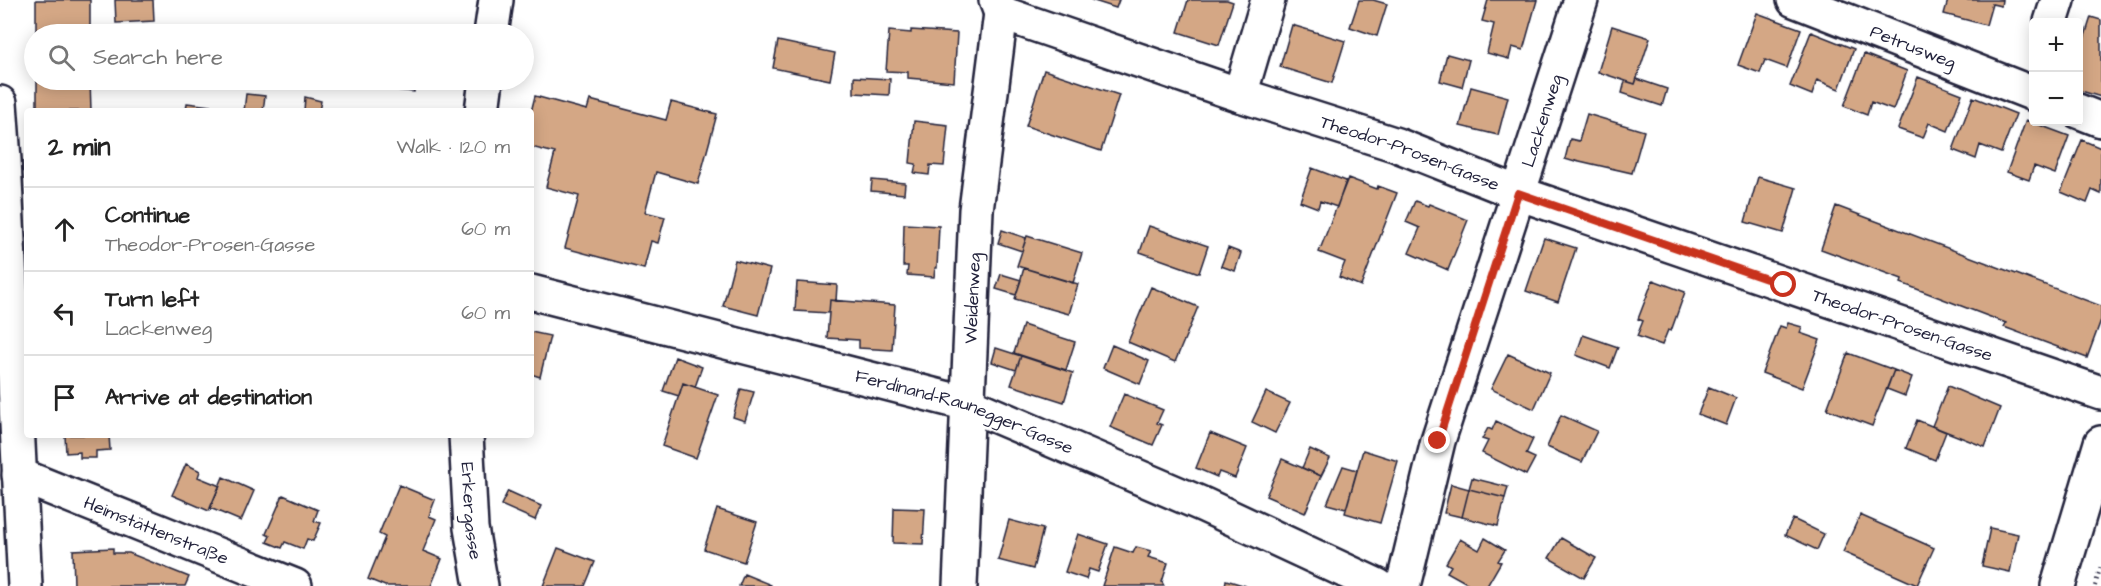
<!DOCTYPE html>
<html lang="en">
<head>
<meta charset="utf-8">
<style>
	:root { --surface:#fff; --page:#f2f2f2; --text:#222; --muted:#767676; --line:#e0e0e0 }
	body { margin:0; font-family:"Architects Daughter",sans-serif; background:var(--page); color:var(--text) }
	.controls { position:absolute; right:18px; top:18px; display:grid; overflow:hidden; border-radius:6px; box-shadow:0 3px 15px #0003 }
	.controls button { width:54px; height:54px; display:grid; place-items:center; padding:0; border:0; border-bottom:2px solid var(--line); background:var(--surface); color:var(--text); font:30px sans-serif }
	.stop { position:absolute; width:18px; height:18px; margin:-14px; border:4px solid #c8321e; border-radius:50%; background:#fff }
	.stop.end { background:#c8321e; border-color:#fff; box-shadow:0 2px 6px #0008 }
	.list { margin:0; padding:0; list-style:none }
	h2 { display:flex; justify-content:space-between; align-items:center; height:78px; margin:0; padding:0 24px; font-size:26px }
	h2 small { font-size:20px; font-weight:400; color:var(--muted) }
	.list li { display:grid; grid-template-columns:39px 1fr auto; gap:18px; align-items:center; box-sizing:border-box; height:84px; padding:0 24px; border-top:2px solid var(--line) }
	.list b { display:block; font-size:22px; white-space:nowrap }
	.list p { margin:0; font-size:20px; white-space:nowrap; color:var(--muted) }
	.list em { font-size:20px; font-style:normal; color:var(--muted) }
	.icon { flex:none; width:33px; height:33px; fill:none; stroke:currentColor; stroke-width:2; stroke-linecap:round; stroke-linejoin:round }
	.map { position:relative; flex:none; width:2101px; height:586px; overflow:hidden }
	.search { position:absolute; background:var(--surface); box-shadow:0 3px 15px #0003; left:24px; top:24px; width:510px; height:66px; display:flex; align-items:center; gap:15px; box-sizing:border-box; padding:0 21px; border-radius:33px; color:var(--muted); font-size:22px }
	.panel { position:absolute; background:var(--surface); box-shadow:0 3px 15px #0003; left:24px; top:108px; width:510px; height:330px; border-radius:6px }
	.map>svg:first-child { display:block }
	.building { fill:#d4a785; stroke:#22223b; stroke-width:1.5 }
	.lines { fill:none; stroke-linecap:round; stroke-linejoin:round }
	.minor-casing { stroke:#22223b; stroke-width:38 }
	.path { stroke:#22223b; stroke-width:4; stroke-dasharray:1.5 4.5; stroke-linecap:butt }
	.minor { stroke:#fff; stroke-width:33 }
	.route { stroke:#c8321e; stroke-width:8 }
	.labels { text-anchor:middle; stroke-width:4.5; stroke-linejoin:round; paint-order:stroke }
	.street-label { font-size:18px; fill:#22223b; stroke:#fff }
</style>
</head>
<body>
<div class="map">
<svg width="2101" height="586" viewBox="0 0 2101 586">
	<rect width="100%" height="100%" fill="#fff"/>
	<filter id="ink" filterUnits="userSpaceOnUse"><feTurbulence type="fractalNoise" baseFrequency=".0167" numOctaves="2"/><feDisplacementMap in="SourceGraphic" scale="12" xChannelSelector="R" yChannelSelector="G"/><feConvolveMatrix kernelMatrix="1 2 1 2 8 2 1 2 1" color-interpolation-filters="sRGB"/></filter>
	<g filter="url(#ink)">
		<path class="building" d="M36 0H90V34H36Z
			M115 0H153L154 21 116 23Z
			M1091 0H1119L1116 8Z
			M1188 0H1227L1233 2 1219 45 1178 32Z
			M1359 0H1373L1387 4 1377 36 1350 27Z
			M1488 0H1537L1523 50 1512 47 1509 59 1487 53 1494 24 1482 21Z
			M1948 0H2002L2001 6 1992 4 1986 25 1944 14Z
			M1757 13 1801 29 1787 68 1765 60 1760 73 1738 65Z
			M2091 17 2101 20V97L2078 90V58Z
			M1292 25 1345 41 1332 83 1280 67Z
			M1612 26 1650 38 1635 84 1598 72Z
			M911 30 957 33 954 82 908 78V72L886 71 889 31 911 33Z
			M1811 32 1854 49 1839 89 1817 80 1812 95 1790 86Z
			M778 41 835 53 830 80 773 68Z
			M1447 54 1469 60 1462 87 1440 81Z
			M1864 54 1907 71 1893 110 1871 102 1867 115 1844 106Z
			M1044 70 1119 95 1101 151 1026 126Z
			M854 77 890 79 889 95 854 93Z
			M1918 77 1962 94 1948 131 1929 123 1923 138 1898 129Z
			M1637 79 1667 89 1662 106 1622 93 1625 81 1635 84Z
			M37 80H90L91 111H37Z
			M387 80H415L414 92 386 89Z
			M1471 87 1508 97 1498 135 1460 126Z
			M246 94 265 96 263 111H244Z
			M535 96 587 110 590 100 666 120 671 102 717 114 698 184 656 172 645 212 665 217 658 243 651 241 644 269 565 248 579 196 546 187 555 153 531 147V112Z
			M305 97 321 101 319 111H304Z
			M1973 97 2016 114 2001 153 1980 145 1976 159 1953 150Z
			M187 103 226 108V111H186Z
			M1587 114 1644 131 1632 173 1575 160V162L1565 159 1570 139 1579 141Z
			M2026 120 2069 136 2055 174 2034 166 2029 180 2007 172Z
			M914 121 948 125 944 166 930 165 929 175 914 173 916 164 910 163Z
			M2082 140 2101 148V194L2092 190 2087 203 2061 192Z
			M1312 168 1346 181 1337 207 1320 201 1318 208 1300 201Z
			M1758 177 1796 188 1783 233 1745 222Z
			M1348 178 1377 189 1378 186 1397 193 1361 286 1339 277 1345 262 1319 252Z
			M872 180 905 183 904 194 871 191Z
			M1415 201 1428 206 1429 204 1468 220 1448 270 1409 253 1420 228 1406 222Z
			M1836 206 2101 306V320L2087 358 2004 327 2006 323 1901 283 1902 279 1821 249Z
			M904 224 939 226 937 268H935L934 277 907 275 908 266H903Z
			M1149 226 1208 246 1199 273 1140 252Z
			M1002 230 1026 238 1022 251 998 243Z
			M1027 236 1082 253 1073 283 1017 266Z
			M1544 238 1576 248 1558 302 1526 291Z
			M1228 248 1241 253 1235 271 1221 266Z
			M735 260 770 269 758 315 723 306Z
			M1024 268 1078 284 1069 314 1015 299Z
			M1001 274 1021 280 1016 295 996 289Z
			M1653 280 1685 292 1671 331 1668 330 1662 345 1637 336 1643 321 1638 319Z
			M797 282 837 285 836 301 830 300 829 313 795 311Z
			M1151 287 1198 307 1175 362 1128 342Z
			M830 300 895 305 892 350 859 348V340L827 338Z
			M1788 323 1802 327 1800 333 1820 340 1802 388 1762 373 1780 326 1786 328Z
			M1023 325 1075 342 1066 370 1014 353Z
			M531 332 550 336 540 377 531 374Z
			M1583 335 1618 347 1610 368 1576 355Z
			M1112 345 1149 361 1140 384 1103 368Z
			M996 348 1021 356 1016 370 992 362Z
			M1848 353 1894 370 1872 426 1827 409Z
			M1508 354 1550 373 1534 409 1491 389Z
			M1021 356 1073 373 1064 402 1011 385Z
			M675 357 702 367 695 387 683 383 679 396 663 391Z
			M1894 370 1912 377 1905 396 1887 389Z
			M683 383 718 395 696 458 662 446Z
			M1948 386 2000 408 1985 447 1932 426Z
			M1709 387 1736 398 1726 425 1698 414Z
			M741 389 754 392 745 421 733 417Z
			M1266 392 1290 403 1275 433 1252 422Z
			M1124 394 1163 410 1157 423 1162 425 1153 445 1110 427Z
			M1561 415 1597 431 1582 462 1547 447Z
			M1917 420 1946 432 1935 460 1906 448Z
			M1496 421 1533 439 1526 454 1535 458 1526 475 1482 453 1488 441 1482 439 1488 428 1492 430Z
			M1210 433 1247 448 1235 478 1219 472 1217 477 1196 468Z
			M65 435H109L110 450 96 451V458H80V452L66 453Z
			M1310 449 1330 458 1321 476 1302 468Z
			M1363 450 1398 461 1380 523 1345 513Z
			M1282 459 1321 476 1305 513 1266 496Z
			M186 464 200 471 198 477 220 486 209 511 172 495Z
			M1343 466 1357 470 1346 509 1327 504Z
			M223 477 254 491 241 521 210 508Z
			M1472 478 1508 487 1505 498 1469 489Z
			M1451 484 1469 489 1462 517 1444 513Z
			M399 485 435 500 429 516 436 519 423 551 442 559 431 586H385L368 579 385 537 379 534Z
			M1469 489 1505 498 1498 526 1462 517Z
			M508 491 541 506 535 520 501 505Z
			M283 495 318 510 314 521 321 523 313 541 307 539 303 549 285 542 282 548 267 542 270 536 266 534Z
			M894 508 925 509 923 544 893 543Z
			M717 509 757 522 744 562 704 549Z
			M1860 515 1934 548 1917 585 1843 552Z
			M1793 519 1824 534 1817 550 1785 535Z
			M1009 520 1043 529 1033 569 998 560Z
			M1990 528 2018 534 2010 572 1982 566Z
			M1078 534 1108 544 1098 572 1089 569 1086 579 1065 572Z
			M1485 538 1505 550 1498 561 1501 562 1487 586H1472L1447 572 1451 566 1446 563 1460 539 1479 550Z
			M1561 538 1596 558 1584 578 1549 558Z
			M1115 547 1133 553 1136 547 1151 551 1148 557 1168 563 1162 582 1164 586H1102Z
			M113 548V553H129L189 577 185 586H74L73 550Z
			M558 548 595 562 585 586H543Z
			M744 574 771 585V586H739Z
			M1226 580 1246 586H1225Z"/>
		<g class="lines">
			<defs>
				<g id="minor">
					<path id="s1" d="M996 0 1001 13 1240 95 1397 145 1518 193 2101 393"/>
					<path id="s2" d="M1794 0 2034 94"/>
					<path d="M2051 22 2058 0"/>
					<path d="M491 34 496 0"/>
					<path d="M1240 95 1268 0"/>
					<path d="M0 103 4 160 25 586"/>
					<path d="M482 111 486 80"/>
					<path d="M2078 111 2101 120"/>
					<path id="s3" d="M531 292 968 404 1204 505 1378 586"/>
					<path id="s4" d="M466 435 471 528 481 586"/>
					<path id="s5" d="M19 475 295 586"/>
					<path id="s6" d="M960 586 976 210 1001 13"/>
					<path id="s7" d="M1403 586 1438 441 1581 0"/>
					<path d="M2058 586 2101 443"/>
				</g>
			</defs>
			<use href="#minor" class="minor-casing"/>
			<path class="path" d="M2095 586 2101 566"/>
			<use href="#minor" class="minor"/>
		</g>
	</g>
	<g class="lines" filter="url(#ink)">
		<path class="route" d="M1438 441 1518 193 1784 285"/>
	</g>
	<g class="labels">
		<g class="street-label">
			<text dy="6" stroke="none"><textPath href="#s2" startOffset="128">Petrusweg</textPath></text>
			<text dy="6" stroke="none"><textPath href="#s7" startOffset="486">Lackenweg</textPath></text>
			<text dy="6" stroke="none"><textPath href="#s1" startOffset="446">Theodor-Prosen-Gasse</textPath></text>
			<text dy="6" stroke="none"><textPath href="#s6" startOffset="288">Weidenweg</textPath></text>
			<text dy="6" stroke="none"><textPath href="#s1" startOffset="968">Theodor-Prosen-Gasse</textPath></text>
			<text dy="6" stroke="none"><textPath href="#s3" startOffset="450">Ferdinand-Raunegger-Gasse</textPath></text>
			<text dy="6" stroke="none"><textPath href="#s4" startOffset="76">Erkergasse</textPath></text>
			<text dy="6" stroke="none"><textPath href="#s5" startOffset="148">Heimstättenstraße</textPath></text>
		</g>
	</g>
</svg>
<div class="controls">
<button>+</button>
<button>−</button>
</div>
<div class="stop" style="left:1784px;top:285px"></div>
<div class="stop end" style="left:1438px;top:441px"></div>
<div class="search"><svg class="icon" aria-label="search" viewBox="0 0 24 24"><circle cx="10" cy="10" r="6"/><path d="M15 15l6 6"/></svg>Search here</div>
<section class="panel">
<h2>2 min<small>Walk · 120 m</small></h2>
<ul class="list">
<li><svg class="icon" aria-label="ahead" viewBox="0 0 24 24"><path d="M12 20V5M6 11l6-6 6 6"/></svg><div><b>Continue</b><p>Theodor-Prosen-Gasse</p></div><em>60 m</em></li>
<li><svg class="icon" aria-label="left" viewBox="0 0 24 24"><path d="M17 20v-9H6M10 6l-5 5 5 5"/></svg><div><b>Turn left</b><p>Lackenweg</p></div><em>60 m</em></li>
<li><svg class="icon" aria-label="arrive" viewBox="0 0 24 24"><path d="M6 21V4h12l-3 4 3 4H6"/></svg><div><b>Arrive at destination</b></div></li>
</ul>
</section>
</div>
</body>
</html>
